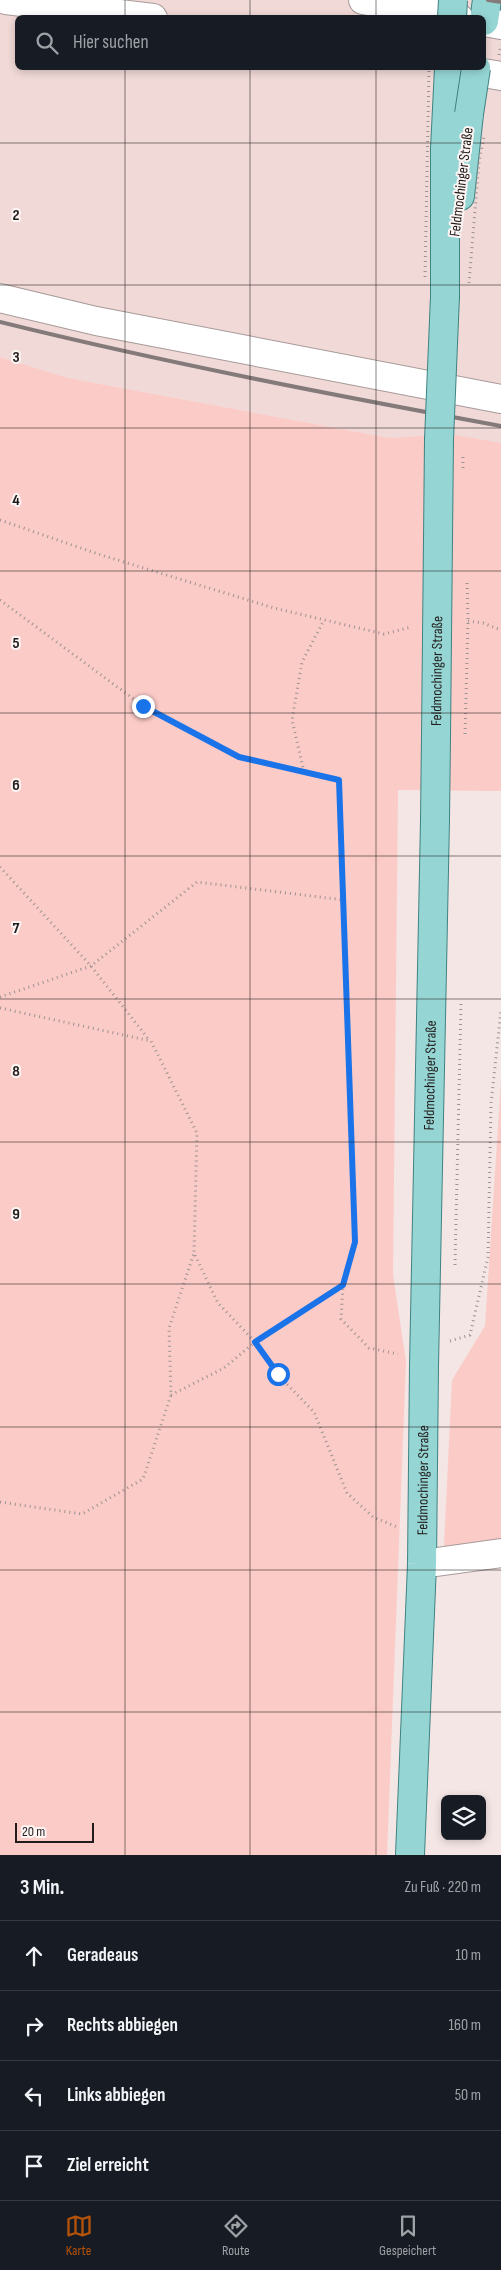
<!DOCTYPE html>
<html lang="de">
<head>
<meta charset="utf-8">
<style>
	:root { --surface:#171b24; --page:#242831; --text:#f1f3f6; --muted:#9ea1a6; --line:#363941; --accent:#b45309 }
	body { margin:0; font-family:"Sofia Sans Condensed",sans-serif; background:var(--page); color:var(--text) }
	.controls { position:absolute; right:15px; bottom:15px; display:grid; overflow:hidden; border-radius:8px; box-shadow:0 2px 8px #0003 }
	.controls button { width:45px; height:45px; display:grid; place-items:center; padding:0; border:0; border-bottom:1px solid var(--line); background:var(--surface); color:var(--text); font:25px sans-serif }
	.scale { position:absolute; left:15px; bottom:12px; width:79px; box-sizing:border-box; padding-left:5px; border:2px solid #221d1d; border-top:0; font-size:14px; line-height:18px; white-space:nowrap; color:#221d1d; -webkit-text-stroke:4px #fdf5f4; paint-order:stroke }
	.stop { position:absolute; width:15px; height:15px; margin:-11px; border:4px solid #1a73e8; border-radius:50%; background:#fff }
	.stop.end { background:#1a73e8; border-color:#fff; box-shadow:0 1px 5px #0008 }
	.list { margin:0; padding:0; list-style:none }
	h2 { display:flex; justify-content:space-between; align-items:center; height:65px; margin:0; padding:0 20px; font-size:21px }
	h2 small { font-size:16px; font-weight:400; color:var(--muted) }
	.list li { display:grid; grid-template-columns:32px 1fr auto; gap:15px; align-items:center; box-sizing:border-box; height:70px; padding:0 20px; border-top:1px solid var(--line) }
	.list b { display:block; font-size:19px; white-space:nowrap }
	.list em { font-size:16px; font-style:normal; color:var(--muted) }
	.icon { flex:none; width:28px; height:28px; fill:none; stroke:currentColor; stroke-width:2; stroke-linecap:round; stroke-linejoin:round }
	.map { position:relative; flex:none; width:501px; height:1855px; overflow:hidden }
	.search { position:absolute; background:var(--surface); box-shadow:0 2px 8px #0003; left:15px; right:15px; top:15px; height:55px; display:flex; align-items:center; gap:12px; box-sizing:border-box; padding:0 18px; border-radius:8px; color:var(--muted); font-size:19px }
	.sheet { height:345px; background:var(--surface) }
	nav { display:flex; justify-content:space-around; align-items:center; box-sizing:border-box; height:70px; border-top:1px solid var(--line); background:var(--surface); font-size:14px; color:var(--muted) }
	nav a { display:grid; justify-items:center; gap:2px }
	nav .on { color:var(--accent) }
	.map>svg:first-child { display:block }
	.built { fill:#f0d9d7; fill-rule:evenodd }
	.green { fill:#fbcbc7 }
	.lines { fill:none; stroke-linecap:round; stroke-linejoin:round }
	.minor-casing { stroke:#a79a99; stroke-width:30 }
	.major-casing { stroke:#3f8382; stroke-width:30 }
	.path { stroke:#9c9291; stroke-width:3; stroke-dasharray:1 4; stroke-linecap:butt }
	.minor { stroke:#fff; stroke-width:28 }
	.major { stroke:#95d6d4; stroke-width:28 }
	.rail { stroke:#847a7a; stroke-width:4 }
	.major-bridge-casing { stroke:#3f8382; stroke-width:30; stroke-linecap:butt }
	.path-bridge { stroke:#9c9291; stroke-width:3; stroke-dasharray:1 4; stroke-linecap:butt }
	.major-bridge { stroke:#95d6d4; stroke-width:28 }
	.route { stroke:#1a73e8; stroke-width:6 }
	.grid { fill:none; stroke:#221d1d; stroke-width:1; stroke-opacity:0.55 }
	.labels { text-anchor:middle; stroke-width:4; stroke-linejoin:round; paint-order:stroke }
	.street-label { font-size:15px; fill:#221d1d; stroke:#fdf5f4 }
	.grid-label { font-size:16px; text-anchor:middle; font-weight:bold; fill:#221d1d; stroke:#fdf5f4; stroke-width:4; stroke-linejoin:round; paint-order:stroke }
</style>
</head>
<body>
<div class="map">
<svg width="501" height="1855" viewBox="0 0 501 1855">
	<rect width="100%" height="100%" fill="#f4e6e5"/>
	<path class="built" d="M0 0H501V443L451 434 390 438 68 378 0 357ZM18 18H484V68H18Z"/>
	<path class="green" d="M0 357 68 378 390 438 451 434 501 443V791L398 790 393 1275 406 1361 387 1855H0Z
		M501 1081V1544L444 1546 452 1380 485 1326Z"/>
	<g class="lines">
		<defs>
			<path id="minor" d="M6 0 153 18
				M363 0 459 18
				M484 22 501 25
				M453 68 501 76
				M0 298 96 321 501 399
				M422 1564 501 1553"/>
			<g id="major">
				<path d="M484 21 487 0"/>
				<path d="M460 196 469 114"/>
				<path d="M445 296V149L449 68"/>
				<path id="s1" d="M436 736 439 440"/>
				<path id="s2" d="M410 1855 422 1564 424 1366 435 820"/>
			</g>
		</defs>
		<use href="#minor" class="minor-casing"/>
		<use href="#major" class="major-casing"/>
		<path class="path" d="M0 520 98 554 274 608 384 634 411 627
			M0 600 143 706 239 757 339 780 355 1242 343 1285 341 1319 369 1348 398 1354
			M468 621 483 623 501 630
			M465 734 468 621 467 579
			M304 772 292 720 302 662 324 620
			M0 867 91 966 150 1041
			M0 997 91 966 197 882 344 900
			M0 1008 151 1041 197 1133 194 1253 218 1303 255 1342 278 1375 314 1412 347 1493 373 1517 397 1527
			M455 1265 461 1004
			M450 1341 470 1335 488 1257 491 1104 501 1010
			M171 1395 224 1368 255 1342 342 1285
			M0 1502 82 1514 143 1479 171 1395 169 1328 194 1253"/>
		<use href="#minor" class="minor"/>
		<use href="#major" class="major"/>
		<path class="rail" d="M488 0 501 2
			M0 322C166 363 333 395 501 426"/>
		<defs>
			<path id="major-bridge" d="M452 18 453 0
				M469 114 476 68
				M439 440 445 296
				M435 820 436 736"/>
		</defs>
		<use href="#major-bridge" class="major-bridge-casing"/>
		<path class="path-bridge" d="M499 55 501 45
			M425 277 429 68
			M469 283 479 162 484 137
			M463 468V454"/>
		<use href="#major-bridge" class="major-bridge"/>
	</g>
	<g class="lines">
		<path class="route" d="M143 706 239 757 339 780 355 1242 343 1285 255 1342 278 1374"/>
	</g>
	<path class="grid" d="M125 0V18M250 0V18M376 0V18M125 68V1855M250 68V1855M376 68V1855M0 143H501M0 285H501M0 428H501M0 571H501M0 713H501M0 856H501M0 999H501M0 1142H501M0 1284H501M0 1427H501M0 1570H501M0 1712H501"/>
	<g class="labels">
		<g class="street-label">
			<text transform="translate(461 182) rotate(-83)" y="5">Feldmochinger Straße</text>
			<text dy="5" stroke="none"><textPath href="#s1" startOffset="65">Feldmochinger Straße</textPath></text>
			<text dy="5" stroke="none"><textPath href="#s2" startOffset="780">Feldmochinger Straße</textPath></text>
			<text dy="5" stroke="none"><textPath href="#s2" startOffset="375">Feldmochinger Straße</textPath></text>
		</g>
	</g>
	<g class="grid-label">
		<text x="16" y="220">2</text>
		<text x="16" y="362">3</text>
		<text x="16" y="505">4</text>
		<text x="16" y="648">5</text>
		<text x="16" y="790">6</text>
		<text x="16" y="933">7</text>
		<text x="16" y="1076">8</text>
		<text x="16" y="1219">9</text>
	</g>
</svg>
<div class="controls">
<button><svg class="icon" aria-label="layers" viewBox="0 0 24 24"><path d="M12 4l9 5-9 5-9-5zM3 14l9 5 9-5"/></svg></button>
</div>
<div class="scale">20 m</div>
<div class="stop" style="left:278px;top:1374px"></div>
<div class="stop end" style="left:143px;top:706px"></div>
<div class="search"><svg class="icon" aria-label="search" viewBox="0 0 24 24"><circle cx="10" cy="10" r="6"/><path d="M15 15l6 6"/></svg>Hier suchen</div>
</div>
<section class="sheet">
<h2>3 Min.<small>Zu Fuß · 220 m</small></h2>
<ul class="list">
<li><svg class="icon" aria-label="ahead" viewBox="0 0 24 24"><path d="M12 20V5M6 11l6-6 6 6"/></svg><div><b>Geradeaus</b></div><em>10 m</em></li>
<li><svg class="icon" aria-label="right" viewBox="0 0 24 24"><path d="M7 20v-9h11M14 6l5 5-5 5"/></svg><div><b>Rechts abbiegen</b></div><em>160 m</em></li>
<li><svg class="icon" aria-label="left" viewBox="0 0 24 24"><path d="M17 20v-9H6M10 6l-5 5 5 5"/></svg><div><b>Links abbiegen</b></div><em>50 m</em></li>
<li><svg class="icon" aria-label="arrive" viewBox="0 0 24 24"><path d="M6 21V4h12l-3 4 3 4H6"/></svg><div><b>Ziel erreicht</b></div></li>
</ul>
</section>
<nav>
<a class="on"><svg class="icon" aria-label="map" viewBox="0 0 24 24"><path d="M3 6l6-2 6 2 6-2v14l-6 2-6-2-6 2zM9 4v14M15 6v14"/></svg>Karte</a>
<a><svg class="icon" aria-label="directions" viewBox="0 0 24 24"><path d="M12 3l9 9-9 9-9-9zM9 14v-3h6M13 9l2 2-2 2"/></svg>Route</a>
<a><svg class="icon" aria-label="saved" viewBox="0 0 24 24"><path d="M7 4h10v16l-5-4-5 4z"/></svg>Gespeichert</a>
</nav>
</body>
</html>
